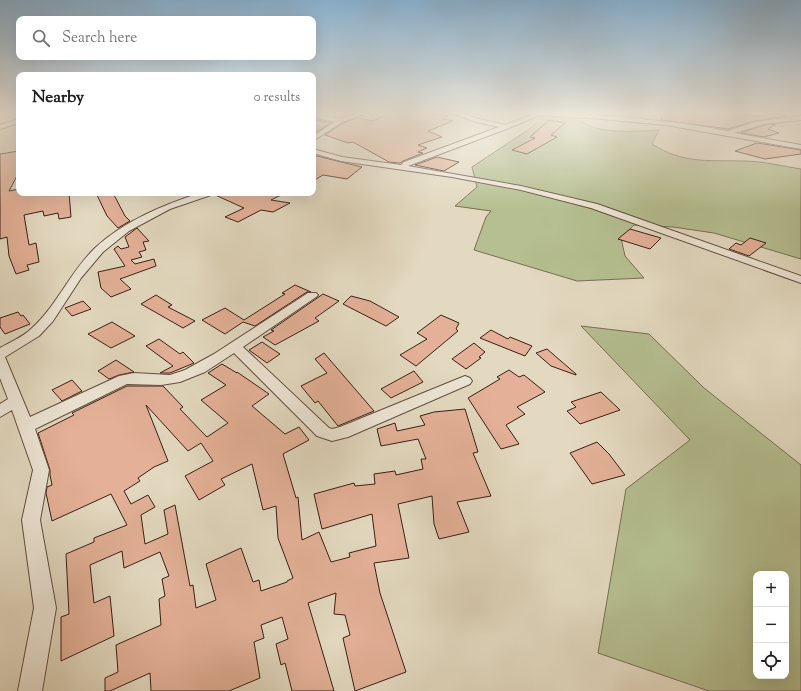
<!DOCTYPE html>
<html lang="en">
<head>
<meta charset="utf-8">
<style>
	:root { --surface:#fff; --page:#f2f2f2; --text:#222; --muted:#767676; --line:#e0e0e0 }
	body { margin:0; font-family:"Sorts Mill Goudy",serif; background:var(--page); color:var(--text) }
	.controls { position:absolute; right:12px; bottom:12px; display:grid; overflow:hidden; border-radius:8px; box-shadow:0 4px 16px #0002 }
	.controls button { width:36px; height:36px; display:grid; place-items:center; padding:0; border:0; border-bottom:1px solid var(--line); background:var(--surface); color:var(--text); font:20px sans-serif }
	.list { margin:0; padding:0; list-style:none }
	h2 { display:flex; justify-content:space-between; align-items:center; height:52px; margin:0; padding:0 16px; font-size:17px }
	h2 small { font-size:13px; font-weight:400; color:var(--muted) }
	.icon { flex:none; width:22px; height:22px; fill:none; stroke:currentColor; stroke-width:2; stroke-linecap:round; stroke-linejoin:round }
	.map { position:relative; flex:none; width:801px; height:691px; overflow:hidden }
	.search { position:absolute; background:var(--surface); box-shadow:0 4px 16px #0002; left:16px; top:16px; width:300px; height:44px; display:flex; align-items:center; gap:10px; box-sizing:border-box; padding:0 14px; border-radius:8px; color:var(--muted); font-size:15px }
	.panel { position:absolute; background:var(--surface); box-shadow:0 4px 16px #0002; left:16px; top:72px; width:300px; height:124px; border-radius:8px }
	.map>svg:first-child { display:block }
	.green { fill:#b5bf91; stroke:#786f53; fill-rule:evenodd }
	.building { fill:#e4b198; stroke:#3a1f15; fill-rule:evenodd }
	.lines { fill:none; stroke-linecap:round; stroke-linejoin:round }
	.street-casing { stroke:#644e40; stroke-width:2 }
	.street { fill:#ede6d6; fill-rule:evenodd }
</style>
</head>
<body>
<div class="map">
<svg width="801" height="691" viewBox="0 0 801 691">
	<rect width="100%" height="100%" fill="#e3d9c0"/>
	<filter id="stains"><feTurbulence type="fractalNoise" baseFrequency=".005" numOctaves="4"/><feColorMatrix values="0 0 0 0 .2 0 0 0 0 .09 0 0 0 0 .02 0 0 0 .5 -.17"/></filter>
	<radialGradient id="worn" r=".72"><stop offset=".6" stop-color="#630" stop-opacity="0"/><stop offset="1" stop-color="#630" stop-opacity=".3"/></radialGradient>
	<path class="green" d="M548 112H577C580 137 641 131 659 130L652 144C683 164 708 160 743 161 762 161 782 166 801 169V259L714 233 673 227 634 225 621 238 625 256 644 278 577 281 474 250 486 217 491 211 455 206 477 187 472 167 531 128Z
		M581 326 649 334 704 388 801 465V691H709L598 653 626 489 690 440ZM756 574H786V676H756Z"/>
	<path class="building" d="M395 112H421L448 116 443 119 453 121 428 131 442 137 418 145 427 148 418 152 423 153 403 161 400 163 389 162 353 142 348 143 325 135 343 123 357 118 373 121 389 113Z
		M664 112H718L760 116 769 113 786 116 755 121 728 129 661 120Z
		M318 120 331 123 316 132 313 131V122Z
		M549 120 565 123 551 135 557 137 527 154 512 150 535 138 530 137Z
		M776 124 768 129 779 133 764 137 741 133 764 125Z
		M757 143 801 150V154L765 159 735 151Z
		M19 151V172L9 191 19 189V193H69L71 217 59 219 58 213 44 216 43 211 24 215 29 245 36 243 39 262 27 265 29 270 16 274 9 256 7 237 0 239V154Z
		M313 155 341 162 362 167 347 179 323 175 313 181Z
		M437 157 459 162 444 171 415 165Z
		M96 193H113L125 216 130 221 118 228 107 216Z
		M213 193H285L271 200 290 203 273 212 261 210 238 222 225 217 244 208 213 194Z
		M137 228 149 241 143 242 146 250 139 252 142 257 131 260 135 264 154 259 156 266 120 279 131 289 111 297 101 288 98 272 125 266 114 249 118 246 121 249 129 247 125 237Z
		M630 229 661 238 650 249 618 239Z
		M750 238 766 243 749 256 729 249 736 243 741 245Z
		M295 285 311 292H307L255 326 243 322 225 334 202 320 225 308 244 320 285 294 282 293Z
		M323 294 339 301 315 318 319 321 275 345 263 337 274 331 271 330Z
		M156 295 172 305 168 307 195 321 183 328 141 304Z
		M351 296 370 301 399 317 386 326 343 304Z
		M83 301 91 309 72 316 65 308Z
		M18 312 21 316 23 315 30 324 5 334 0 327V318Z
		M441 315 459 323 456 329 458 331 416 366 400 355 427 339 417 333Z
		M112 322 135 336 111 348 88 334Z
		M491 330 508 339 510 337 532 346 525 356 480 338Z
		M159 339 180 354 183 352 194 363 170 373H160L173 366 146 346Z
		M262 342 280 354 267 363 249 350Z
		M474 343 485 352 479 357 481 358 466 369 452 359Z
		M547 349 576 374V375L551 366 536 353Z
		M324 353 374 411 338 426 318 401 315 403 301 386 327 373 315 359Z
		M116 360 134 372 119 375 109 379 98 371Z
		M222 364 237 373V372L269 394 252 406 285 434 299 427 309 440 283 454 296 498 298 497 302 540 319 532 331 562 350 557 349 553 376 546 372 514 322 529 314 494 354 483 355 486 375 484 374 474 395 471 396 475 423 469 421 459H426L418 439 381 446 377 429 395 423 397 431 425 425 420 416 434 412 465 409 478 452 473 453 491 496 457 502 469 532 439 539 434 524 432 496 398 504 409 558 374 563 380 593 406 672 355 691 343 638 350 635 345 615 334 614 336 593 308 603 334 691H292L285 663 281 665 276 644 288 639 282 617 261 625 264 638 254 642 260 678 229 691H151L150 673 110 691H105V678L118 672 116 645 161 625 159 599 165 596 162 579 169 576 160 552 124 568 122 551 90 565 94 603 110 596 114 636 61 661V617L69 614 66 554 94 542V538L127 525 111 494 52 521 46 493 47 487 52 485 50 475V470L38 433 74 415 72 413 127 386H163L183 407 180 409 207 437 228 423 201 400 226 385 208 373ZM146 405 188 451 201 443 213 461 185 476 199 500 225 485 221 479 252 464 263 510 276 506 278 538 293 578 287 581V582L261 591 259 580 253 582 241 548 206 564 216 600 196 608 193 585 190 586 175 505 164 510 168 534 145 544 141 515 155 507 148 495 131 504 124 491 140 481 138 478 154 467 168 461Z
		M509 370 519 377 524 375 545 392 517 407 525 414 506 425 519 444 501 449 468 398 500 379 497 377Z
		M414 371 423 382 391 398 381 389Z
		M72 380 82 391 62 401 52 390Z
		M601 392 620 410 580 424 567 411 576 407 571 402Z
		M597 442 609 454 625 475 592 484 570 453Z"/>
	<g class="lines">
		<defs>
			<path id="street" d="M360 112H368L342 122 313 141V136L335 122 313 117V113L340 119Z
				M448 112H457L479 119 505 125 533 114H515L512 112H554L623 117 687 124 728 131 755 122 801 116V120L764 124 735 133 801 145V149L666 125 601 119 540 115 509 128 408 166 521 186 597 204 801 276V283L591 208 521 190 452 177 341 161 313 153V149L342 157 401 165 404 162 499 127 476 122Z
				M19 119V123L0 129V125Z
				M200 193H212L211 195 170 209 129 231 103 252 81 278 53 321 39 336 5 357 30 417 119 376 134 373 170 375 185 370 214 354 308 293H316L318 295 316 297 243 347 329 428 332 429 340 427 460 378 465 376 470 378 472 381 470 384 348 437 332 441 317 436 234 353 205 372 180 382 161 385 127 384 35 429 49 470 40 520 56 608 42 691H18L34 608 22 520 33 470 12 410 0 417V404L8 399 0 378V348C10 342 23 337 31 329 57 306 70 272 95 248 124 221 163 205 200 193Z"/>
		</defs>
		<use href="#street" class="street-casing"/>
		<use href="#street" class="street"/>
	</g>
	<linearGradient id="sky" x2="0" y2="1"><stop stop-color="#89b5d7"/><stop offset="0.54" stop-color="#f2eee3"/><stop offset="1" stop-color="#f2eee3" stop-opacity="0"/></linearGradient>
	<rect width="801" height="209" fill="url(#sky)"/>
	<rect width="100%" height="100%" filter="url(#stains)"/>
	<rect width="100%" height="100%" fill="url(#worn)"/>
</svg>
<div class="controls">
<button>+</button>
<button>−</button>
<button><svg class="icon" aria-label="locate" viewBox="0 0 24 24"><circle cx="12" cy="12" r="6"/><path d="M12 2v4M12 18v4M2 12h4M18 12h4"/></svg></button>
</div>
<div class="search"><svg class="icon" aria-label="search" viewBox="0 0 24 24"><circle cx="10" cy="10" r="6"/><path d="M15 15l6 6"/></svg>Search here</div>
<section class="panel">
<h2>Nearby<small>0 results</small></h2>
<ul class="list">
</ul>
</section>
</div>
</body>
</html>
